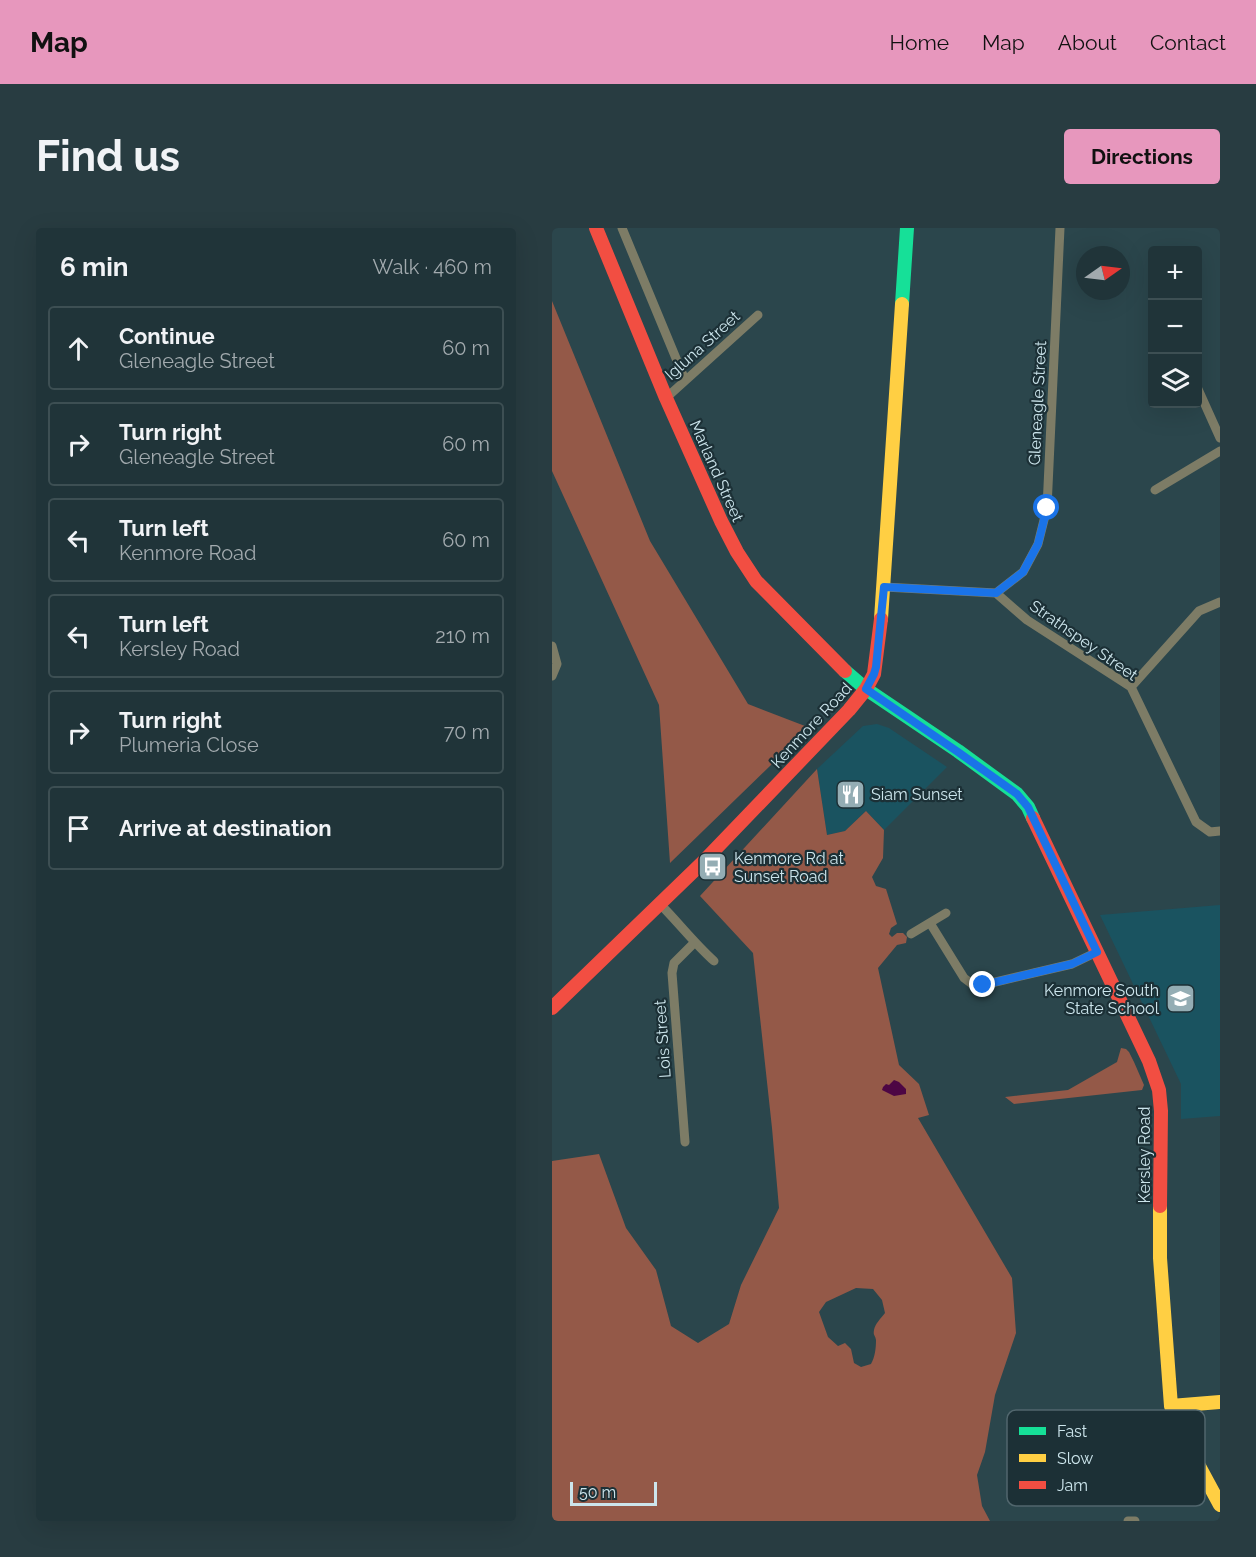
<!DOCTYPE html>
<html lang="en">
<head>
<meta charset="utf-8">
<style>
	:root { --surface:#203439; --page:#283c41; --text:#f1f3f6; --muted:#a2aaae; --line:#3d4f53; --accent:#e797bd }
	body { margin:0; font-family:Raleway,sans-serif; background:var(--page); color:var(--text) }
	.controls { position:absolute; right:18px; top:18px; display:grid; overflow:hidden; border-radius:6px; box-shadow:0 6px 24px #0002 }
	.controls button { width:54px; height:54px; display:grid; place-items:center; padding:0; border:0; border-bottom:2px solid var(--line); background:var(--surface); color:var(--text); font:30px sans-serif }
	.compass { position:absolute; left:524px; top:18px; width:54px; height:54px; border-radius:50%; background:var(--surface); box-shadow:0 6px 24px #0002; rotate:76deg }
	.scale { position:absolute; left:18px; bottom:15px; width:87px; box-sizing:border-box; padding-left:6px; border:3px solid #cce5ec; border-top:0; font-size:16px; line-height:21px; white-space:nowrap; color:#cce5ec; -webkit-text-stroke:4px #1c3036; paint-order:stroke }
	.stop { position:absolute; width:18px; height:18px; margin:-14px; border:4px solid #1a73e8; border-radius:50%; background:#fff }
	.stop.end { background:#1a73e8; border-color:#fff; box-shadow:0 2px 6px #0008 }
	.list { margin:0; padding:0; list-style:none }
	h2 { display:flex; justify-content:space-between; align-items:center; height:78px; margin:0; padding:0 24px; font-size:26px }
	h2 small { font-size:20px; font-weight:400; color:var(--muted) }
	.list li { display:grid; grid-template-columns:39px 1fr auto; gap:18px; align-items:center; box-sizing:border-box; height:84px; margin:0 12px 12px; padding:0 12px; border:2px solid var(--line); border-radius:6px }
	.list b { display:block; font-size:22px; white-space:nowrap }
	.list p { margin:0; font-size:20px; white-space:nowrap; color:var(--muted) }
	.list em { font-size:20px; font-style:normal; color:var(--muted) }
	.icon { flex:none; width:33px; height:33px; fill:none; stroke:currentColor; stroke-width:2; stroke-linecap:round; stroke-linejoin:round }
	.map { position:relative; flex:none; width:668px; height:1293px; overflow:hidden; border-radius:6px }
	header { display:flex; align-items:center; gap:36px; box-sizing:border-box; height:84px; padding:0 30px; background:var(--accent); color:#111 }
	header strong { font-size:28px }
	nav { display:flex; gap:33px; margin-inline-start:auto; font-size:21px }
	.intro { display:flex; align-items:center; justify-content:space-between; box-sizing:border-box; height:144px; padding:0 36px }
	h1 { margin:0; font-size:42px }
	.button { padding:15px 27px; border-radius:6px; background:var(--accent); color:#111; font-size:21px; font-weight:700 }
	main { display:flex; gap:36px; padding:0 36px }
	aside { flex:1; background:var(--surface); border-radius:6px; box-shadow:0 6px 24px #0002 }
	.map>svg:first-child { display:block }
	.built { fill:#1a5360 }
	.green { fill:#945948; fill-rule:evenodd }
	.water { fill:#4d0644 }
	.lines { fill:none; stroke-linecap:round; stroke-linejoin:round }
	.street { stroke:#7d7c66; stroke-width:9 }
	.fast { stroke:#16e098; stroke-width:14 }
	.slow { stroke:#ffcf43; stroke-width:14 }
	.jam { stroke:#f24e42; stroke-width:14 }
	.route { stroke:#1a73e8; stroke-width:8 }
	.labels { text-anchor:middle; stroke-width:4.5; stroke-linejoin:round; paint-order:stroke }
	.street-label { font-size:16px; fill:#cce5ec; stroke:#1c3036 }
	.poi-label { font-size:16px; fill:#cce5ec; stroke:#1c3036; text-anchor:start }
	.key { fill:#1c3036; stroke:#51666d; stroke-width:1.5 }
	.key-label { font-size:16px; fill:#cce5ec }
</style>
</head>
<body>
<header>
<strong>Map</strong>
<nav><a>Home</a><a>Map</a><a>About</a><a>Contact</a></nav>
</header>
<div class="intro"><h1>Find us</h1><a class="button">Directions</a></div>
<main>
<aside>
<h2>6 min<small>Walk · 460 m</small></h2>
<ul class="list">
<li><svg class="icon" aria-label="ahead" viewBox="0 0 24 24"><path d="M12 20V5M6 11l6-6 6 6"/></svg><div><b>Continue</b><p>Gleneagle Street</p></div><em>60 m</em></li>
<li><svg class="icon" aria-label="right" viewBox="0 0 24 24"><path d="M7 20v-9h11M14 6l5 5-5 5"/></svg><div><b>Turn right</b><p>Gleneagle Street</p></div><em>60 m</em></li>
<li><svg class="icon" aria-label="left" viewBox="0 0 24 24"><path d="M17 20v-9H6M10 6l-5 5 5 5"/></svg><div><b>Turn left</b><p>Kenmore Road</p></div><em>60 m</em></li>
<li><svg class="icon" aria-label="left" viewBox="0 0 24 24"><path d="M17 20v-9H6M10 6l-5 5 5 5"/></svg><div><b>Turn left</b><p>Kersley Road</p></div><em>210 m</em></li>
<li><svg class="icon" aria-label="right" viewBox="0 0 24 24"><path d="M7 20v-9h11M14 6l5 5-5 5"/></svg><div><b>Turn right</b><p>Plumeria Close</p></div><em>70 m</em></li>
<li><svg class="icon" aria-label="arrive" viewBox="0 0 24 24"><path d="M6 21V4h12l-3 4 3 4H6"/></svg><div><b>Arrive at destination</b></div></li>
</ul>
</aside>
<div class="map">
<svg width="668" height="1293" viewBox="0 0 668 1293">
	<rect width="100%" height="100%" fill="#2b464c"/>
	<path class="built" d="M325 496 337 500 395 539 332 602 314 583 293 603 275 607 265 541 311 498Z
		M668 677V888L629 891V856L548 687Z"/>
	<path class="green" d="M0 73 98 313 196 476 253 498 219 537 118 635 107 477 0 243Z
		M265 541 275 607 293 603 314 583 332 602 331 630 320 649 324 658 334 661 345 696 339 700 337 706 340 709 345 705H351L355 709 354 715 345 717 326 740 347 837 367 856 377 887 366 890 460 1050 464 1105 443 1167 433 1224 425 1247 430 1278 438 1293H0V933L47 926 74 1000 104 1042 119 1098 146 1115 177 1096 189 1057 227 980 220 900 201 725 148 668ZM304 1060 321 1061 330 1072 333 1085C329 1090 323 1096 322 1102 321 1108 323 1106 324 1112 324 1120 323 1129 319 1136L309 1139 302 1135 299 1121 293 1115 286 1118 276 1109 267 1084 274 1074Z
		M569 820 574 821 577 824 582 834 592 857 590 862 462 876 453 869 516 862 565 834Z"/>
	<path class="water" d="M342 852 347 854 354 861V866L342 868 330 862 331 859 334 856 337 857Z"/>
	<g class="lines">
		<path class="street" d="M70 0 133 152
			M646 161 668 210
			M114 170 206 87
			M603 262 668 223
			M332 359 444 365 471 344 486 316 495 280 508 0
			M444 365 475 392 579 459 644 594 658 604 668 603
			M0 418 5 436 0 448
			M579 459 647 383 668 374
			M107 675C126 694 142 715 162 733
			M378 695 412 750 420 756 431 757 520 736 545 724
			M359 706 394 685
			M133 914 120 745 122 735 142 715
			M576 1293H583"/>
		<path class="fast" d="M350 76 355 0
			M293 443 314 461 406 523 465 566 476 579 481 590"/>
		<path class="slow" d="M329 391 350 76
			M608 978V1030L619 1178 627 1201 668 1277
			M619 1178 668 1174"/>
		<path class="jam" d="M44 0 114 170 169 293 185 324 204 353 293 443
			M481 590 597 833 607 862 609 883 608 978
			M0 780 151 634 297 482 314 461 322 446 329 391"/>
	</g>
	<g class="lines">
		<path class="route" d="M431 757 520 736 545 724 476 579 465 566 406 524 314 461 322 446 324 439 332 359 444 365 471 344 486 316 495 280"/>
	</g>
	<defs>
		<symbol id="restaurant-square" viewBox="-11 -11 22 22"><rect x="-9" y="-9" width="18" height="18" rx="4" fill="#94adb4" stroke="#1c3036"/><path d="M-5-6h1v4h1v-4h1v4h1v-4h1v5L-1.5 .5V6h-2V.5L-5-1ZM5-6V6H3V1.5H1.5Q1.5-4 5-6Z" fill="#fff"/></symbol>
		<symbol id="bus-square" viewBox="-11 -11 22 22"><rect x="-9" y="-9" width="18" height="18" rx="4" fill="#94adb4" stroke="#1c3036"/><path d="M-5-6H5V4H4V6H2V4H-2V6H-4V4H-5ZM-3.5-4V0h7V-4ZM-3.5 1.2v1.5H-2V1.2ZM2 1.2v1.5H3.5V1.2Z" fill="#fff"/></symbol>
		<symbol id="school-square" viewBox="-11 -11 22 22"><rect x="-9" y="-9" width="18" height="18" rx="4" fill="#94adb4" stroke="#1c3036"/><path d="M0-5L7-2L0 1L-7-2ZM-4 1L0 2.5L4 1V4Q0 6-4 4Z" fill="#fff"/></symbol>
	</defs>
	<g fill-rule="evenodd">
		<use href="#restaurant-square" x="282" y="550" width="33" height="33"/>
		<use href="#bus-square" x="144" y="622" width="33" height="33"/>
		<use href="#school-square" x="612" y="754" width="33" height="33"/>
	</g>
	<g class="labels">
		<g class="street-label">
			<text transform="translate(150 117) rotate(-42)" y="6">Igluna Street</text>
			<text transform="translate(485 175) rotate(-87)" y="6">Gleneagle Street</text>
			<text transform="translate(165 243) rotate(66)" y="6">Marland Street</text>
			<text transform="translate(532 412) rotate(35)" y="6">Strathspey Street</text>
			<text transform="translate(259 497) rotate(-47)" y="6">Kenmore Road</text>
			<text transform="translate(110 811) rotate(-94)" y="6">Lois Street</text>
			<text transform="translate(592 927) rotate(-90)" y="6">Kersley Road</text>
		</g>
		<g class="poi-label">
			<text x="319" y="572">Siam Sunset</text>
			<text x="182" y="636">Kenmore Rd at<tspan x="182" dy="18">Sunset Road</tspan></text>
			<text x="607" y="768" text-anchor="end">Kenmore South<tspan x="607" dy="18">State School</tspan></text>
		</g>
	</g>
	<rect x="455" y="1182" width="198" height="96" rx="9" class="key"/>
	<rect x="467" y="1199" width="27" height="8" fill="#16e098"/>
	<rect x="467" y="1226" width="27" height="8" fill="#ffcf43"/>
	<rect x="467" y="1253" width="27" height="8" fill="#f24e42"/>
	<g class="key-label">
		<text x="505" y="1209">Fast</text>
		<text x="505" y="1236">Slow</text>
		<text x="505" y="1263">Jam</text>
	</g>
</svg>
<div class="controls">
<button>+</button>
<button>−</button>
<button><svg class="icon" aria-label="layers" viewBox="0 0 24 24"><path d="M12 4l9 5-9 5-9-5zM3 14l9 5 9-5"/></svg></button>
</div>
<svg class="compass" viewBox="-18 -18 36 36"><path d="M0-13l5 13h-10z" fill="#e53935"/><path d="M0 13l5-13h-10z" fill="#a2aaae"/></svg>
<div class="scale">50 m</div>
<div class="stop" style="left:495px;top:280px"></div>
<div class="stop end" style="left:431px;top:757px"></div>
</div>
</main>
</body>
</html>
